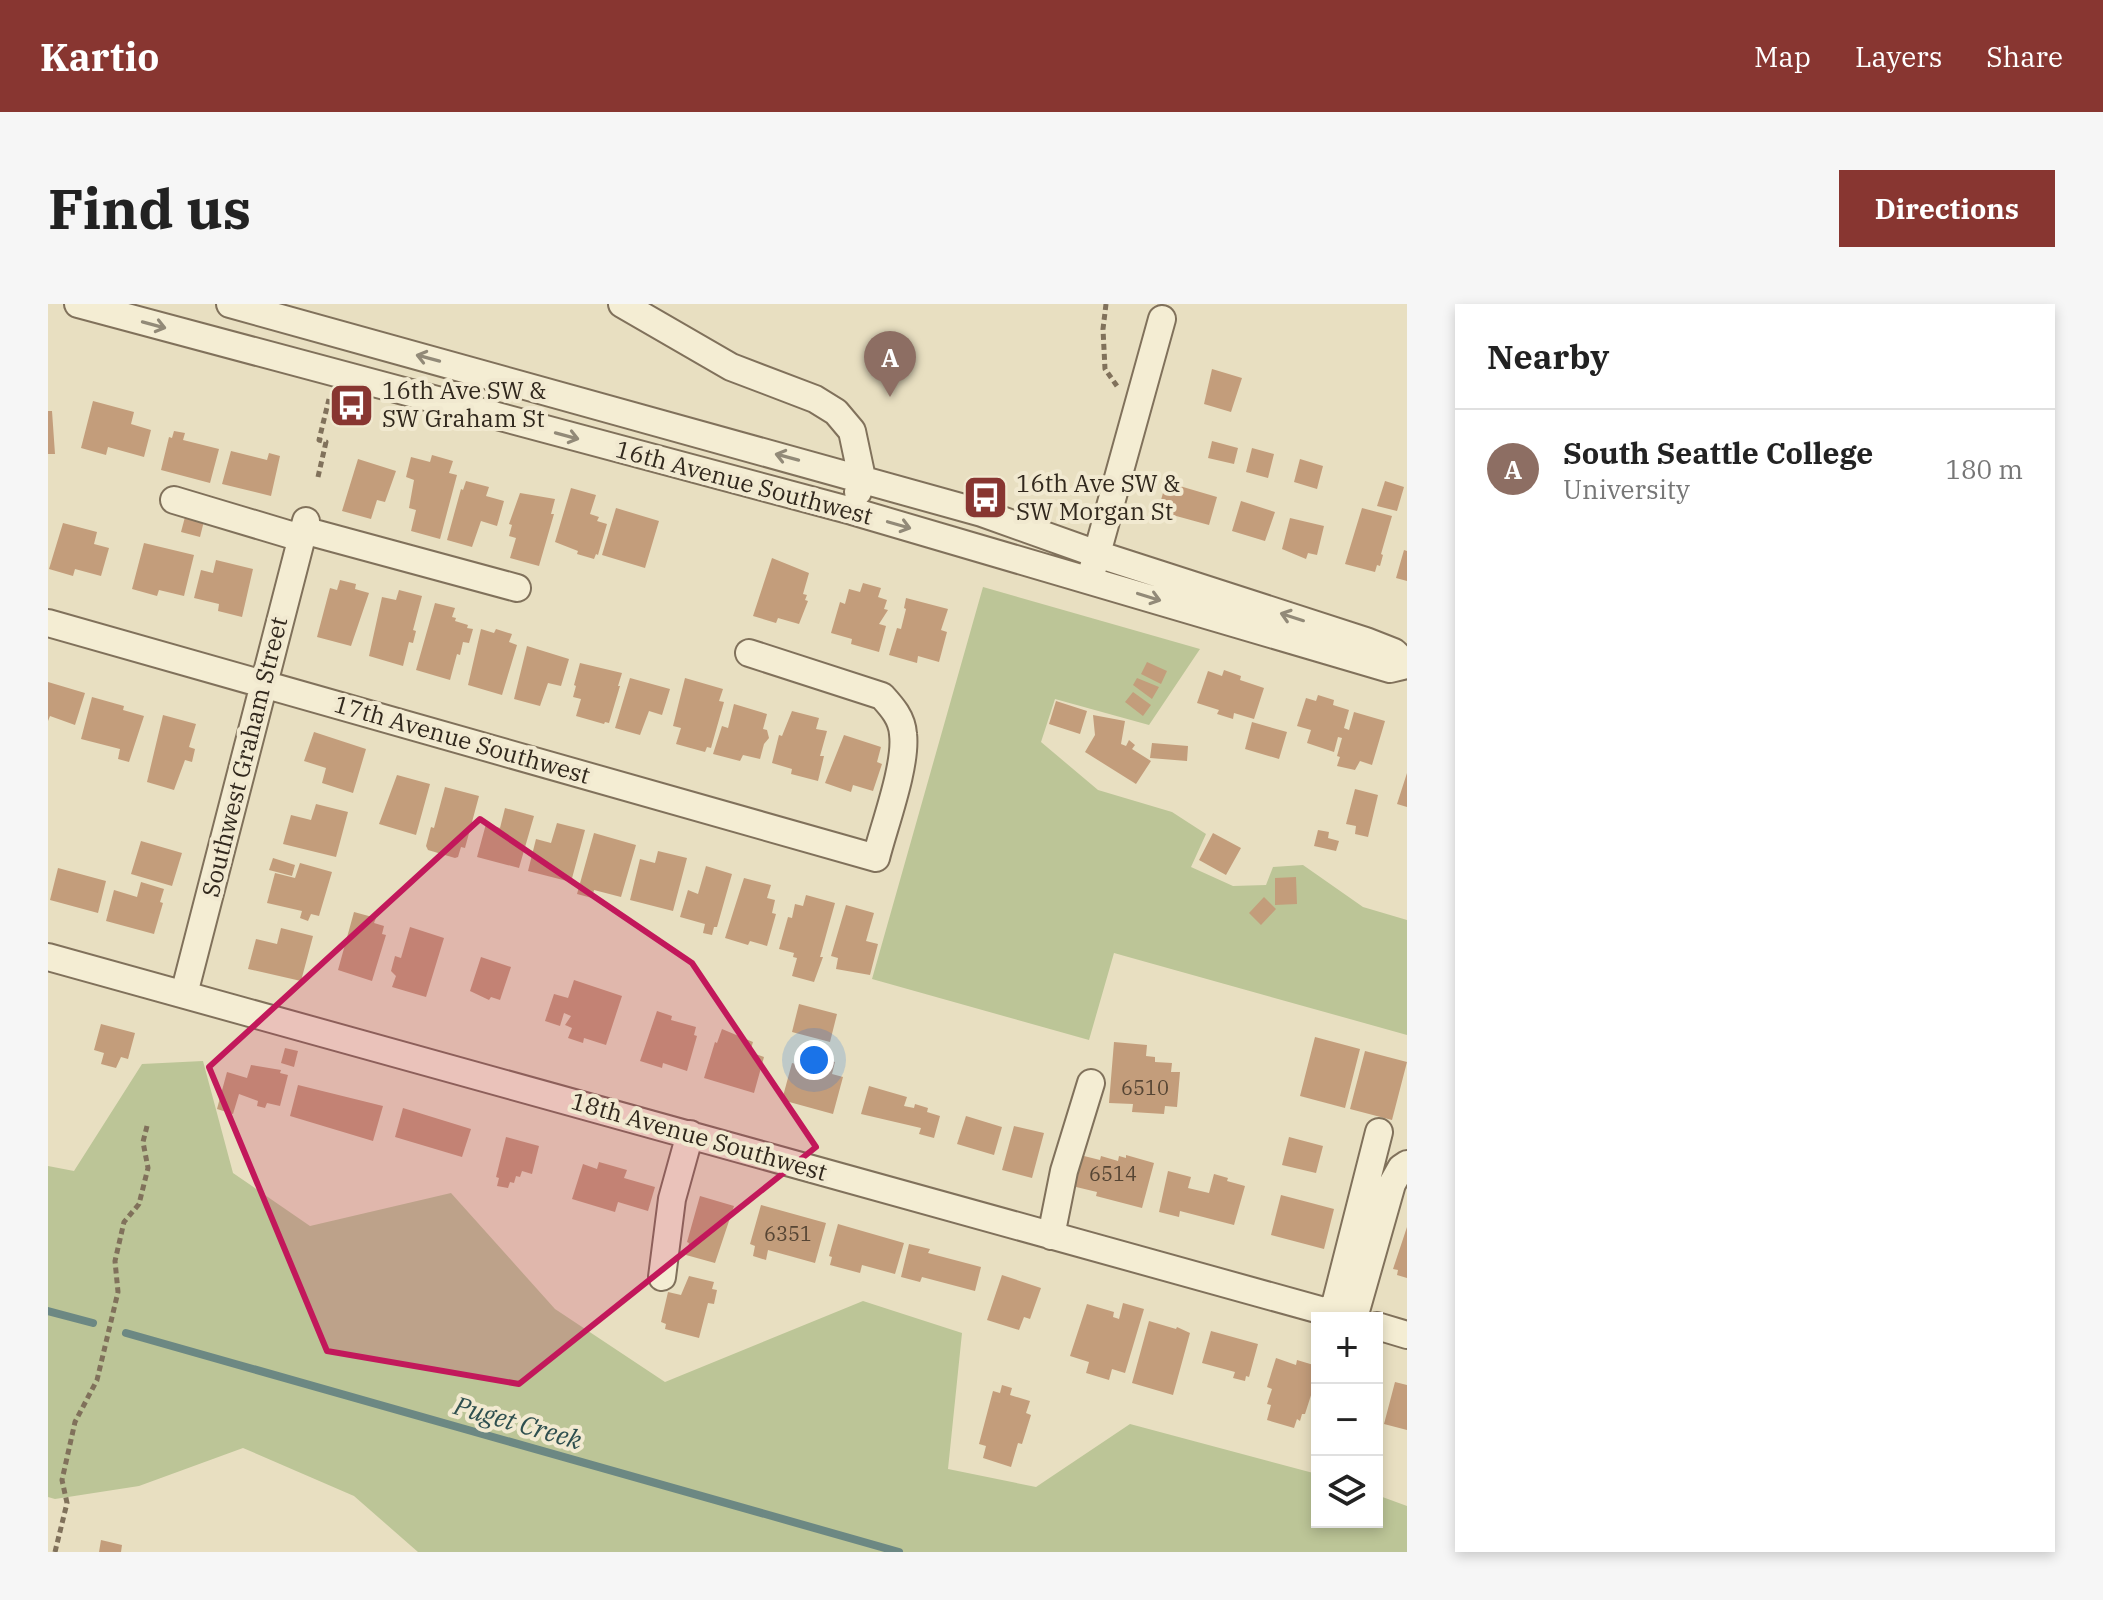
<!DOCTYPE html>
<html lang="en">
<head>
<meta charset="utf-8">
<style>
	:root { --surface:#fff; --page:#f6f6f6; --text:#222; --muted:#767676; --line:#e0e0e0; --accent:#883631 }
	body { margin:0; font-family:"IBM Plex Serif",serif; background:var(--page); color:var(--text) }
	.controls { position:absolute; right:24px; bottom:24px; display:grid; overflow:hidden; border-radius:0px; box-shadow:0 4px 12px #0003 }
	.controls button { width:72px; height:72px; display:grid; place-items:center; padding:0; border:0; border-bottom:2px solid var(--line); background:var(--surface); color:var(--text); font:40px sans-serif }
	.you { position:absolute; left:766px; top:756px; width:28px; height:28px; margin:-20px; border:6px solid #fff; border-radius:50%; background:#1a73e8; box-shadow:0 0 0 12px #1a73e833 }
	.badge { display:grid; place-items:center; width:52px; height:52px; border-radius:50%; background:var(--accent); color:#fff; font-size:26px; font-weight:700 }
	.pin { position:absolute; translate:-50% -66px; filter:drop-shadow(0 2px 4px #0008) }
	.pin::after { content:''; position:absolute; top:42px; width:28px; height:24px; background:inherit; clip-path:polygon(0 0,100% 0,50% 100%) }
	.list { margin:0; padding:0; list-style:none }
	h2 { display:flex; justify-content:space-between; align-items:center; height:104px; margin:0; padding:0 32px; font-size:34px }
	h2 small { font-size:26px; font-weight:400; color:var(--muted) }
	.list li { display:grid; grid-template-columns:52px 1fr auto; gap:24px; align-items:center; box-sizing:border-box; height:120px; padding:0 32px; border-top:2px solid var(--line) }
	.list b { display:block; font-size:30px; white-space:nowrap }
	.list p { margin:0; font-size:26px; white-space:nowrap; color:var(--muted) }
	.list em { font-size:26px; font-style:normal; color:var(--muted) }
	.icon { flex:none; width:44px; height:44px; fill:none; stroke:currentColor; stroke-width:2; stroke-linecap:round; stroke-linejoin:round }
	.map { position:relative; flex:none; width:1359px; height:1248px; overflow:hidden; border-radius:0px }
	header { display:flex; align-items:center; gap:48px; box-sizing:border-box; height:112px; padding:0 40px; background:var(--accent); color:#fff }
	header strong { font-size:38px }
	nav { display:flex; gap:44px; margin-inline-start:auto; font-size:28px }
	.intro { display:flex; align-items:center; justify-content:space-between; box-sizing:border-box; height:192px; padding:0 48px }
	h1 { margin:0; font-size:56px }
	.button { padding:20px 36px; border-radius:0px; background:var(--accent); color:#fff; font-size:28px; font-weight:700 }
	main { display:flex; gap:48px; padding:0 48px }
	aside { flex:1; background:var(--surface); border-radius:0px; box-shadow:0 4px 12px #0003 }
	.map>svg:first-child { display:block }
	.green { fill:#bcc597 }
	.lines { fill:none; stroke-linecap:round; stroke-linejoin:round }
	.stream { stroke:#6c8883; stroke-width:8 }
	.building { fill:#c39d7b }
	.minor-casing { stroke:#80715b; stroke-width:30 }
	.path { stroke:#80715b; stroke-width:5; stroke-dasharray:6 4; stroke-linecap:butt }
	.minor { stroke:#f4edd3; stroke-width:26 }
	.oneway { stroke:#928a78 }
	.marked { fill:#c2185b; fill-opacity:0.2; stroke:#c2185b; stroke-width:6; stroke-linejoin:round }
	.labels { text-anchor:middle; stroke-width:8; stroke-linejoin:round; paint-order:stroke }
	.number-label { font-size:20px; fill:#564534 }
	.poi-label { font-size:24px; fill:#31281d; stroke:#f1e9d0; text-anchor:start }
	.street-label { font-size:24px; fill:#31281d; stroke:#f1e9d0 }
	.water-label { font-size:26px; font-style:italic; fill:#2e4f4f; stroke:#f1e9d0 }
</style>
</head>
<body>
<header>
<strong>Kartio</strong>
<nav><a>Map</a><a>Layers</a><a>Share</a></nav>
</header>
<div class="intro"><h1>Find us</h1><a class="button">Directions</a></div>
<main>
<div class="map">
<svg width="1359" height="1248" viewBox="0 0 1359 1248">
	<rect width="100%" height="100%" fill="#e8dfc1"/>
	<path class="green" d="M935 283 1152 345 1101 421 1007 395 993 438 1050 486 1124 508 1158 530 1143 563 1185 582 1218 581 1225 563 1255 561 1315 603 1359 616V731L1066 649 1041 736 824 675Z
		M155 757 185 869 262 922 403 889 507 1005 617 1078 815 997 914 1029 900 1165 988 1183 1082 1120 1269 1170V1218H1329V1191L1359 1202V1248H370L306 1192 195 1144 91 1182 7 1195 0 1193V862L26 867 94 760Z"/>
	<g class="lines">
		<path class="stream" d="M0 1007 45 1019
			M78 1029 851 1248"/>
	</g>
	<path class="building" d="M1164 65 1194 74 1183 108 1156 100Z
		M45 97 86 108 83 120 103 126 96 153 60 143 58 151 33 144Z
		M0 107H4L7 150H0Z
		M126 127 137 129 135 136 171 145 162 179 113 166 121 133 124 134Z
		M1164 137 1190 144 1186 160 1160 154Z
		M1204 144 1226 150 1220 174 1198 168Z
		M183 147 219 156 221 149 232 152 223 192 174 180Z
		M384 151 405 157 401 169 409 171 392 235 363 227 368 206 361 204 366 176 358 173 363 153 382 158Z
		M310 155 348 167 337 198 329 196 323 215 294 207Z
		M1252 155 1275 162 1269 185 1246 178Z
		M418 177 441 183 438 192 456 197 449 222 433 217 424 243 399 236 413 185 415 186Z
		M1337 177 1356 183 1349 207 1329 202Z
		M1118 178 1169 193 1161 221 1110 207Z
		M523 184 548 191 542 210 551 213 549 217 559 220 550 251 548 250 546 255 529 250 530 247 507 238Z
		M472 189 507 195 503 210H506L491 262 462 254 468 234 461 232 464 221 461 220Z
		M1193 197 1227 208 1217 237 1184 227Z
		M568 204 611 217 597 264 554 251Z
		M1314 204 1344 212 1333 250 1335 251 1332 262 1329 261 1327 268 1297 260Z
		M137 213 156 217 152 233 133 228Z
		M1242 214 1276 222 1269 251 1260 249 1258 255 1234 245Z
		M15 219 49 228 46 240 61 244 53 272 27 265 25 272 1 265Z
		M96 239 146 251 136 292 111 286 109 292 84 285Z
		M1356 246 1359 247V277L1348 274Z
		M724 254 761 269 755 290 759 291 757 296 760 297 751 320 730 314 728 319 705 312Z
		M168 256 205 265 194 313 170 307 171 300 146 294 153 266 165 269Z
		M292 276 308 280 307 285 321 289 303 342 269 333 282 284 289 286Z
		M815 279 833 284 830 293 839 296 836 305 840 306 831 320 838 322 831 348 803 340 804 335 783 329 792 298 797 300 801 285 812 288Z
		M351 286 374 292 365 326 368 327 365 339 361 338 355 362 321 352 334 293 348 296Z
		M858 294 900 305 893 326 899 328 891 358 870 352 869 359 841 351 849 324 853 325 858 305 856 304Z
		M387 299 407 304 404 313 408 314 407 317 420 321 419 324 425 325 421 339 415 338 412 351 409 350 402 376 368 366Z
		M433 325 446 329 448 325 464 330 461 338 469 341 454 391 420 381Z
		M479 342 521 355 513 382 500 379 492 402 466 395Z
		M1099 358 1119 367 1113 380 1093 370Z
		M532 359 574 369 570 382H572L561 419 557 418 556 420 528 412 533 395 525 393 528 382 526 381Z
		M1176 366 1193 372 1192 376 1216 384 1206 415 1186 409 1185 415 1169 410 1171 406 1149 399 1160 367 1174 372Z
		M582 374 622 385 614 411 601 407 592 431 567 424Z
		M637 374 675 385 671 397 676 398 663 444 659 443 657 448 628 440 633 424 625 422Z
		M1089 374 1111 383 1104 395 1085 381Z
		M0 378 37 389 27 421 2 412 0 417Z
		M1085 388 1103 401 1095 412 1077 398Z
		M1270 391 1286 396 1285 401 1301 406 1296 424 1301 426 1306 408 1337 417 1324 461 1312 457 1307 466 1289 462 1292 453 1289 452 1294 434 1290 433 1286 448 1259 439 1263 426 1249 422 1258 394 1268 397Z
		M44 393 76 402 75 406 96 412 81 458 70 455 72 445 33 435Z
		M1008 397 1039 407 1032 430 1001 420Z
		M686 400 719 410 715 425 719 426 721 434 716 440 712 455 695 451 692 457 665 450 674 422 680 424Z
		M744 407 771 414 768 425 779 427 772 452H776L770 477 743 470 744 465 724 459 731 431 734 432Z
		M115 411 148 420 141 443 147 445 144 458 137 456 126 486 99 478Z
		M1045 411 1077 417 1073 440 1078 442 1081 436 1087 441 1084 445 1103 457 1088 480 1037 448 1047 431Z
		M1204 418 1239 428 1231 455 1197 445Z
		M266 428 318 445 305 489 274 479 278 464 256 457Z
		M796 431 833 443 829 458 834 460 825 487 805 481 803 488 777 479Z
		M1104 439 1140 442 1139 457 1102 454Z
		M1359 469V503L1349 500Z
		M349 471 382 480 368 531 331 520Z
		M397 483 431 492 417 544 413 543 410 553 407 554 380 546 378 542 383 523 386 524Z
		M1307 485 1330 491 1320 533 1307 530 1308 522 1298 520Z
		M268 500 300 508 288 553 235 540 243 511 263 516Z
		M457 504 486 512 471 564 429 553 438 520 452 524Z
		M509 519 537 526 523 578 480 567 488 535 503 539Z
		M1270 526 1281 528 1280 534 1291 537 1288 547 1266 542Z
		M546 529 588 541 573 593 546 586 544 594 529 590Z
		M1165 529 1193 544 1178 571 1151 556Z
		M93 537 134 549 124 582 83 570Z
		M610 547 639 554 625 607 582 596 592 555 607 559Z
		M225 554 247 561 244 572 221 566Z
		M252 559 284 568 271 612 263 610 260 617 252 614 254 607 219 599 227 569 247 574Z
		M658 562 684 570 669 623H666L664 631 655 629 657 620 632 613 640 586 650 590Z
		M10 564 58 577 50 609 2 596Z
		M1248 573 1249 600 1227 601V574Z
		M696 574 723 581 719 594 727 596 724 609 728 610 719 642 702 637 700 641 677 634Z
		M93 578 116 585 112 598 115 599 106 630 58 617 66 586 89 593Z
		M758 591 787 599 772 653H775L766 678 744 672 749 654 745 653 746 649 731 645 740 613 744 614 747 600 755 602Z
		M1216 593 1228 605 1213 621 1201 609Z
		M798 601 826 609 818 637 830 640 822 671 788 665 790 654 783 652Z
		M306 608 328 614 326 619 336 622 334 630 338 631 324 677 290 666Z
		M362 623 396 634 378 693 344 683 348 672 343 667 347 652 353 654Z
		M233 624 265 632 253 677 200 665 208 635 229 640Z
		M433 653 463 663 452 696 443 693 441 696 422 687Z
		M526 676 574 692 558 741 536 734 535 739 520 734 524 724 517 721 523 712 516 709 512 722 497 717 506 690 520 694Z
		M751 700 789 710 782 738 744 728Z
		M609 707 624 712 623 716 648 723 646 731 649 732 639 767 615 759 614 764 592 757Z
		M53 720 87 729 80 755 73 753 68 764 53 760 56 749 46 746Z
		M674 725 705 738 702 748 716 753 706 789 656 774 667 738 669 739Z
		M1267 733 1312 745 1297 804 1252 792Z
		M1066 738 1099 741 1098 752 1107 753V758L1124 759 1123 768H1132L1129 803 1117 802 1116 810 1084 808 1085 800 1061 799Z
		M237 744 250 747 246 763 233 759Z
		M1317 747 1359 758 1344 816 1302 805Z
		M762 751 787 758 784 770 795 773 785 810 734 796 744 759 759 763Z
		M203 761 233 766 232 769 240 771 232 802 219 799 217 804 209 802 210 797 191 790 185 810 169 805 179 768 199 774Z
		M250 781 335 802 325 837 242 812Z
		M821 782 859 793 856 802 866 804 867 800 880 804 879 808 892 812 886 834 871 830 873 824 813 810Z
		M355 804 423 825 414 853 347 833Z
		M918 812 954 823 946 851 909 840Z
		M966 822 996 829 984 874 954 866Z
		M458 833 491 842 484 870 474 867 472 873 468 872 466 879 462 878 460 884 449 882 451 874 448 873Z
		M1241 833 1275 842 1268 869 1234 861Z
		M1032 851 1052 856 1053 852 1070 857 1071 852 1078 854V851L1106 859 1094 904 1048 892 1049 888 1024 882Z
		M551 858 579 866 576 874 607 883 600 907 570 898 567 908 524 895 535 860 549 865Z
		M1120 867 1143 873 1140 884 1161 889 1166 870 1180 874 1179 877 1197 882 1186 921 1132 907 1131 913 1111 908Z
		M1233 891 1286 905 1276 945 1223 931Z
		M652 892 686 902 667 959 638 951 641 939 639 938Z
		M713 901 778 919 767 959 720 946 718 956 705 952 707 942 702 940Z
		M790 920 856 939 847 970 814 961 812 969 782 961 784 953 781 952Z
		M1359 923V974L1349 971 1350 966 1345 965Z
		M861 940 882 945 880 949 933 963 927 987 874 973 872 978 853 973Z
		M954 971 993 984 982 1015 976 1013 971 1026 939 1016Z
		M641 972 666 978 664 985 669 986 666 1000 660 999 651 1034 617 1025 618 1020 613 1018 620 988 633 991Z
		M1075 999 1096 1005 1077 1069 1064 1065 1061 1076 1038 1069 1041 1058 1022 1052 1039 1000 1066 1008 1065 1013 1071 1015Z
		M1101 1017 1128 1025 1129 1023 1142 1029 1125 1091 1084 1079Z
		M1163 1027 1210 1040 1201 1073 1198 1072 1197 1077 1185 1074 1187 1068 1154 1059Z
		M1228 1054 1248 1061 1249 1056 1269 1062V1090L1264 1088 1257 1110H1254L1252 1117 1249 1115 1246 1124 1219 1116 1223 1101 1219 1100 1224 1085 1219 1083Z
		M1347 1078 1359 1081V1126L1336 1120Z
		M954 1081 964 1084 962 1091 982 1097 978 1109 983 1111 974 1140 970 1139 963 1163 935 1154 938 1142 931 1140 945 1087 952 1089Z
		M53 1236 74 1241 73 1248H51Z"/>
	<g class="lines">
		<defs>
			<path id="minor" d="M30 0 804 207 1342 365 1359 361
				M182 0 934 209 1049 250 1318 337 1346 348 1359 361
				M574 0 683 63 767 95 788 108 804 127 814 174 810 188
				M126 196 253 234
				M255 226 469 284
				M1045 264 1114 15
				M0 319 828 554C836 522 859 461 855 430 854 414 844 403 834 392L701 349
				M0 653 1301 1014
				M136 690 258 217
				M1003 932 1016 867 1043 779
				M614 973 624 895 642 830
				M1285 1009 1331 828
				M1306 1014 1344 880 1353 864 1359 860
				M1329 1022 1359 1031"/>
		</defs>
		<use href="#minor" class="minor-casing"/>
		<path class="path" d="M1058 0 1055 25 1057 65 1069 82
			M270 173 278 138 271 136 281 95
			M7 1248 19 1199 14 1176 27 1118 49 1076 70 988 67 957 76 918 91 900 100 864 95 838 99 822"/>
		<use href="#minor" class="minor"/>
	</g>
	<defs><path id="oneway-shaft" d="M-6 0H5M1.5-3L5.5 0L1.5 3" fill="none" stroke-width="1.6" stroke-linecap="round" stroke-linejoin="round" transform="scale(2)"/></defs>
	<g class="oneway">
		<use href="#oneway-shaft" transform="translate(106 21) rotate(15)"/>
		<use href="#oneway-shaft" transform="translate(380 54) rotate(-165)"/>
		<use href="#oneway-shaft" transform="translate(519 132) rotate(15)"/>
		<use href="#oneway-shaft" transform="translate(739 153) rotate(-165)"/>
		<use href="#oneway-shaft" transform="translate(851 221) rotate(16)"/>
		<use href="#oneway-shaft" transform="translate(1101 293) rotate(17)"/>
		<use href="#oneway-shaft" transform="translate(1244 313) rotate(-162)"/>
	</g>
	<path class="marked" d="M432 515 644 659 768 843 471 1080 279 1047 161 763Z"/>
	<defs>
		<symbol id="bus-square" viewBox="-11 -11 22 22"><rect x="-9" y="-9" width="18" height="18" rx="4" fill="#883631" stroke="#f1e9d0"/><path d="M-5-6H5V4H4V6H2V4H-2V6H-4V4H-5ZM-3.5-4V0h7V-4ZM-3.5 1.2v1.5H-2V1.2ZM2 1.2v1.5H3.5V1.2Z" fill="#fff"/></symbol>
	</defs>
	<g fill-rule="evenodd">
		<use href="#bus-square" x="278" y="76" width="51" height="51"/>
		<use href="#bus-square" x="912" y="168" width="51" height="51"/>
	</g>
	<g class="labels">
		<g class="number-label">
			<text x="1097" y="791">6510</text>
			<text x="1065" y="877">6514</text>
			<text x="740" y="937">6351</text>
		</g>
		<g class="poi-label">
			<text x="334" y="95">16th Ave SW &amp;<tspan x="334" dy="28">SW Graham St</tspan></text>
			<text x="968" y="188">16th Ave SW &amp;<tspan x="968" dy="28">SW Morgan St</tspan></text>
		</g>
		<g class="street-label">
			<text transform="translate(696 179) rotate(15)" y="8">16th Avenue Southwest</text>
			<text transform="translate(414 436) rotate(16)" y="8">17th Avenue Southwest</text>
			<text transform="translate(197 453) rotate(-76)" y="8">Southwest Graham Street</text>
			<text transform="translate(651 833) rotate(16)" y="8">18th Avenue Southwest</text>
		</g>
		<g class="water-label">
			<text transform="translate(470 1119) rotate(16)" y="9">Puget Creek</text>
		</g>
	</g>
</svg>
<div class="controls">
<button>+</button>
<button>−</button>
<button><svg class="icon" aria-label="layers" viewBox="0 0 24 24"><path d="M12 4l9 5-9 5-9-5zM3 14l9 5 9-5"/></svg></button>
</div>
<div class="you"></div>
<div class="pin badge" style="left:842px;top:93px;background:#8d6e63">A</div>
</div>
<aside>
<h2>Nearby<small></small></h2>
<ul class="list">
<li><span class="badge" style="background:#8d6e63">A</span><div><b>South Seattle College</b><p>University</p></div><em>180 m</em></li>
</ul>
</aside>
</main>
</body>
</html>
